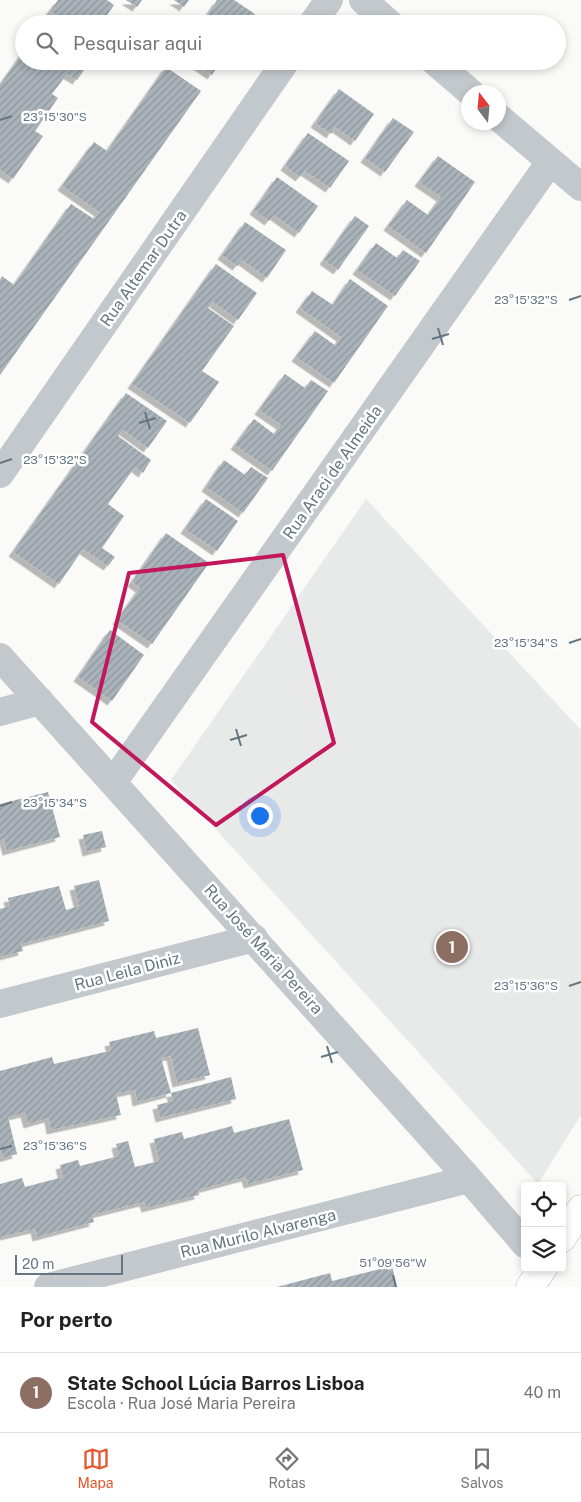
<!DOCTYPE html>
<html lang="pt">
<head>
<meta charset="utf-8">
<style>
	:root { --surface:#fff; --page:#f6f6f6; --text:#222; --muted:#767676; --line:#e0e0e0; --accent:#e4572e }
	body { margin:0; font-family:"Public Sans",sans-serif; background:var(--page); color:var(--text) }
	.controls { position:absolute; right:15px; bottom:15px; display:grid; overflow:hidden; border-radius:5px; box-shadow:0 2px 8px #0003 }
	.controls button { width:45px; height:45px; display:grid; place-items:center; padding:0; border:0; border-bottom:1px solid var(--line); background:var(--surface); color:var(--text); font:25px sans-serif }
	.compass { position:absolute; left:461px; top:85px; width:45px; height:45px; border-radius:50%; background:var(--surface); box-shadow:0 2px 8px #0003; rotate:344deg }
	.scale { position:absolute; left:15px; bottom:12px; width:108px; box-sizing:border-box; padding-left:5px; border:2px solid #657683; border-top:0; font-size:14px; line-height:18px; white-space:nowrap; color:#657683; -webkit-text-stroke:4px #fff; paint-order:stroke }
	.you { position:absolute; left:259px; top:815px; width:18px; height:18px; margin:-12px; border:4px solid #fff; border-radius:50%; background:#1a73e8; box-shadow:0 0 0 8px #1a73e833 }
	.badge { display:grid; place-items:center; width:32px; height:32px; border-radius:50%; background:var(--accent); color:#fff; font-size:16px; font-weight:700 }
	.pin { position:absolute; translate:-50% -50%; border:2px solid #fff; box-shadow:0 1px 5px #0006 }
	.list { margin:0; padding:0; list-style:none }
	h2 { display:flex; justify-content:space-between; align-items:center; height:65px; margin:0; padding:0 20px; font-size:21px }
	h2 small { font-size:16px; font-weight:400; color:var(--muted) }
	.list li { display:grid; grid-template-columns:32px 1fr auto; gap:15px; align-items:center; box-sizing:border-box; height:80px; padding:0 20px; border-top:1px solid var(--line) }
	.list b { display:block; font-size:19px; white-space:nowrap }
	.list p { margin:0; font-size:16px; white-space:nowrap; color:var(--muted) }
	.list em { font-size:16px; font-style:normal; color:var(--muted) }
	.icon { flex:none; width:28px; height:28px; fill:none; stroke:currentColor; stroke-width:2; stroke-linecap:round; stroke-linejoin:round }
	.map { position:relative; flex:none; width:581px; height:1287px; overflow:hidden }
	.search { position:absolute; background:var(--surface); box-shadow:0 2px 8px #0003; left:15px; right:15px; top:15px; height:55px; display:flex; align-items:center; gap:12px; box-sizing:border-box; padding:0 18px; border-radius:28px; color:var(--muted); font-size:19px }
	.sheet { height:145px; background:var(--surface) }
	nav { display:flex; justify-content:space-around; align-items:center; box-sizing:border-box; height:70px; border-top:1px solid var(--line); background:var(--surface); font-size:14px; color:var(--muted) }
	nav a { display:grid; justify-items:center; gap:2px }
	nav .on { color:var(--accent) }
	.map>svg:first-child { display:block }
	.built { fill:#e8e9e9 }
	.building { fill:url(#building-hatch); filter:url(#shadow) }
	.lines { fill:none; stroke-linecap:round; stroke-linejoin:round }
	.secondary-casing { stroke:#b3babf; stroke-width:29 }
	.minor { stroke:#c3c8cc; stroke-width:28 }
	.secondary { stroke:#fff; stroke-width:28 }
	.marked { fill:none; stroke:#c2185b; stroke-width:4; stroke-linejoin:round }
	.ticks { fill:none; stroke:#657683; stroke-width:2 }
	.labels { text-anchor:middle; stroke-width:5; stroke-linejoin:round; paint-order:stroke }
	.street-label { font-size:16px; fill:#657683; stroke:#fff }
	.ticks-label { font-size:12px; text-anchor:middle; fill:#657683; stroke:#fff; stroke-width:5; stroke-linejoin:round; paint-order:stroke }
</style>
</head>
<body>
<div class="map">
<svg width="581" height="1287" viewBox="0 0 581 1287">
	<defs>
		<pattern id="building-hatch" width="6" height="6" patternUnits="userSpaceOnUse" patternTransform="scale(1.25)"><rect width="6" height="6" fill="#aab3b9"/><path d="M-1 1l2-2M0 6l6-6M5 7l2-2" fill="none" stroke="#8e969c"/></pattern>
		<filter id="shadow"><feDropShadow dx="-4.5" dy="4.5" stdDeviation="0" flood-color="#0004"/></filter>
	</defs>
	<rect width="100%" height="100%" fill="#fafaf8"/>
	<path class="built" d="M366 499 581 730V1115L538 1184 171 780Z"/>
	<path class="building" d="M58 0H107L114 5 101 24H69L50 11Z
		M126 0H142L137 7Z
		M174 0H189L184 7Z
		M217 0H234L255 14 248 24H202Z
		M47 18 56 24H43Z
		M24 51V61H80L87 66 77 80 67 74 52 94 58 98 35 131 43 136 13 179 0 170V85Z
		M192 61H221L212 75Z
		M166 67 201 91 0 375V280L2 276 14 285 71 204 94 219 99 212 62 186 94 142 107 151Z
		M339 89 374 114 355 141 335 127 331 134 315 123Z
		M393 118 414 132 385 172 365 158Z
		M308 133 349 161 330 188 305 171 300 177 285 166Z
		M438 156 475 182 426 253 388 226 407 200 428 215 441 197 419 182Z
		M277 177 318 206 299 233 274 215 269 221 254 210Z
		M355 216 369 226 338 270 324 260Z
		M245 222 286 250 267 278 242 260 237 266 222 255Z
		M376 243 397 258 403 250 420 261 395 296 357 270Z
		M216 264 257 293 238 320 213 302 208 308 234 326 202 371 219 382 190 423 132 384Z
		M350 279 388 306 334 383 296 357 315 331 336 346 341 337 300 308 312 291 333 305Z
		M285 374 305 388 311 380 328 391 272 471 235 445 254 419 274 434 281 425 259 410Z
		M126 393 167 421 148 448 123 430 118 436 151 460 143 473 135 467 108 504 124 516 102 548 115 557 108 566 83 549 59 584 13 552Z
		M224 460 245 475 251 467 268 478 243 513 206 487Z
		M206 499 238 521 217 551 185 529Z
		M166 533 209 563 152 644 117 620 140 588 132 582Z
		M110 630 144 655 112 701 78 677Z
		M48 792 60 837 7 851 4 839 0 840V804Z
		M102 831 106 847 87 852 83 835Z
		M99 880 109 921 21 944 23 951 0 957V909L10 906 8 898 59 886 66 910 79 906 74 886Z
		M198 1028 210 1075 177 1083 171 1056 161 1058 171 1093 137 1102 135 1090 116 1094 121 1115 51 1130 49 1118 28 1124 25 1113 8 1117 17 1154 3 1158 0 1145V1071L52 1057 54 1064 105 1052 111 1050 109 1042 154 1031 156 1038Z
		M231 1077 236 1099 160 1118 157 1105 173 1101 171 1093Z
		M289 1119 303 1170 248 1184 246 1177 198 1190 199 1195 146 1208 144 1202 92 1215 94 1222 37 1237 35 1229 0 1237V1184L22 1178 25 1187 63 1177 60 1165 78 1160 80 1166 119 1156 116 1144 128 1141 135 1167 159 1161 154 1139 182 1132 184 1139 232 1126 234 1133Z
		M392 1266 397 1287H277L330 1273 332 1281Z"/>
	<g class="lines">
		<defs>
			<path id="secondary" d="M562 1238 581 1209
				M530 1287 543 1268"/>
		</defs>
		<use href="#secondary" class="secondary-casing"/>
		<path class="minor" d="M363 0 390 24
			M312 24 329 0
			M434 61 470 92
			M498 117 581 187
			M0 474 286 61
			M0 657 469 1179 525 1244
			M0 712 40 701
			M114 781 550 162
			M0 1004 254 938
			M48 1287 469 1179"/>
		<use href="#secondary" class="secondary"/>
	</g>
	<path class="marked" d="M283 555 334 743 216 825 92 722 129 573Z"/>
	<path class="ticks" d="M0 120 12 116M569 300 581 296M438 328 443 345M432 339 449 334M145 412 150 429M139 423 156 418M0 463 12 459M569 643 581 639M236 729 241 746M230 740 247 735M0 806 12 802M569 986 581 982M327 1046 332 1063M321 1057 338 1052M0 1149 12 1146M393 1275 396 1287"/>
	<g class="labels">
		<g class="street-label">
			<text transform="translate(143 268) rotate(-55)" y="6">Rua Altemar Dutra</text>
			<text transform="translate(332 472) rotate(-55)" y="6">Rua Araci de Almeida</text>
			<text transform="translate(264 949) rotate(48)" y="6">Rua José Maria Pereira</text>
			<text transform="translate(127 971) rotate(-15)" y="6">Rua Leila Diniz</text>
			<text transform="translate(258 1233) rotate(-14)" y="6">Rua Murilo Alvarenga</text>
		</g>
	</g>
	<g class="ticks-label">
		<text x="55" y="121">23°15'30"S</text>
		<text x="526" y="304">23°15'32"S</text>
		<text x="55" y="464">23°15'32"S</text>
		<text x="526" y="647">23°15'34"S</text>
		<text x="55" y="807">23°15'34"S</text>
		<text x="526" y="990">23°15'36"S</text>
		<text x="55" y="1150">23°15'36"S</text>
		<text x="393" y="1267">51°09'56"W</text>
	</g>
</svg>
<div class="controls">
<button><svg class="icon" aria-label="locate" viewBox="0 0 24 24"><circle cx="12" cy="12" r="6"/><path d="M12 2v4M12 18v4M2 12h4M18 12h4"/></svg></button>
<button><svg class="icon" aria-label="layers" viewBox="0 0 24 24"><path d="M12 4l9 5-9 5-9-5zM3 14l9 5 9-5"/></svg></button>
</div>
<svg class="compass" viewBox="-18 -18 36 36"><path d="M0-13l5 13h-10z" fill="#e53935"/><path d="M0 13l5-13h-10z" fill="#767676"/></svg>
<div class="scale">20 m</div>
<div class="you"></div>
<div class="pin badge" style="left:452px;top:947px;background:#8d6e63">1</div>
<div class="search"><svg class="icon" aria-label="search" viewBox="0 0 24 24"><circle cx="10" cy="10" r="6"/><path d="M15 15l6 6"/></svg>Pesquisar aqui</div>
</div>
<section class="sheet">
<h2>Por perto<small></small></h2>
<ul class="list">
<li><span class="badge" style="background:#8d6e63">1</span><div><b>State School Lúcia Barros Lisboa</b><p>Escola · Rua José Maria Pereira</p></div><em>40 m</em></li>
</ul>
</section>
<nav>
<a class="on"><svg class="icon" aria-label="map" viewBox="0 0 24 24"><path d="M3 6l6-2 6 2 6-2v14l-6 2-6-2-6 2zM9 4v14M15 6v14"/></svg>Mapa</a>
<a><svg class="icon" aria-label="directions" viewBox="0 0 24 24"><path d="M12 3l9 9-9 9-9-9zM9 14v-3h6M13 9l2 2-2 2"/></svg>Rotas</a>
<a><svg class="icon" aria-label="saved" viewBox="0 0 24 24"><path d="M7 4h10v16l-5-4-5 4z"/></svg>Salvos</a>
</nav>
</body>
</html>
